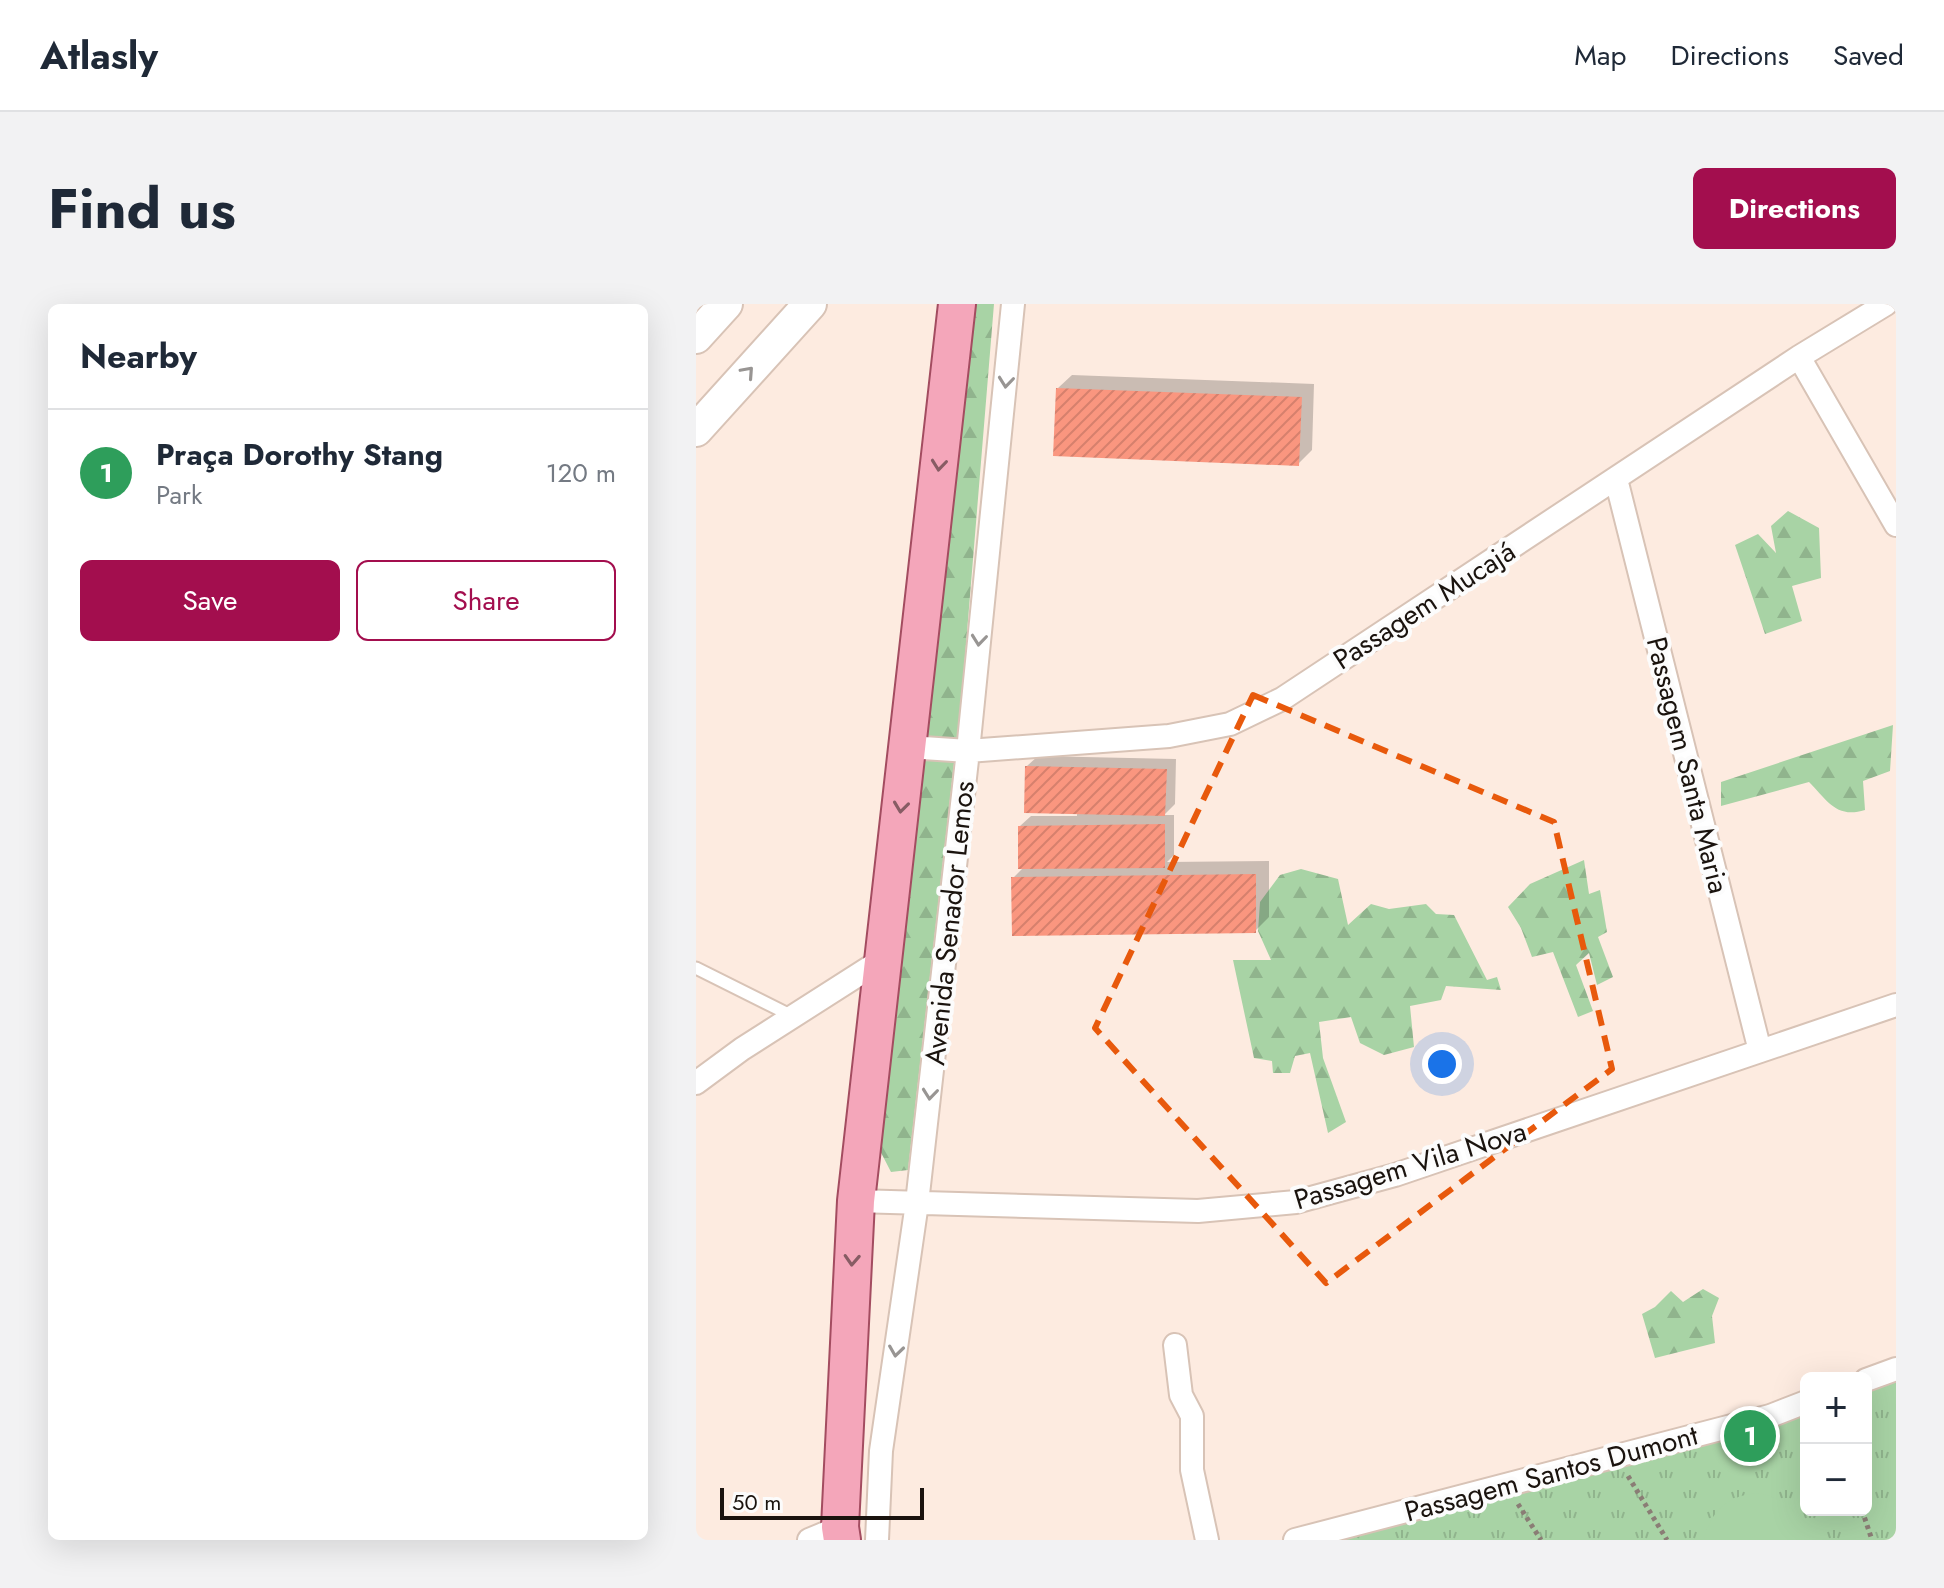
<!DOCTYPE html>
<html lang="en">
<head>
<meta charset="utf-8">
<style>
	:root { --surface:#fff; --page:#f2f2f3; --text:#1f2937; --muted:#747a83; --line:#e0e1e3; --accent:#a30e4e }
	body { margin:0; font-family:Jost,sans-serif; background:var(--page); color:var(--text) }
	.controls { position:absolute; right:24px; bottom:24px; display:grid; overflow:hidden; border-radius:12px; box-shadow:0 8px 32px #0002 }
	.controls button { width:72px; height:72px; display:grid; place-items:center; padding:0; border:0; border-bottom:2px solid var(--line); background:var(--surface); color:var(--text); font:40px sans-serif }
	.scale { position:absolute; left:24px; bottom:20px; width:204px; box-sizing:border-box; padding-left:8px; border:4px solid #1a130e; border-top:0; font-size:22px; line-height:28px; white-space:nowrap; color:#1a130e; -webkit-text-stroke:6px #fcfcfc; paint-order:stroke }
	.you { position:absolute; left:746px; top:760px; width:28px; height:28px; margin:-20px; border:6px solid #fff; border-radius:50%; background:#1a73e8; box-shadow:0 0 0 12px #1a73e833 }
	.badge { display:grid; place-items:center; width:52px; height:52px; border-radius:50%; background:var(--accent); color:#fff; font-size:26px; font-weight:700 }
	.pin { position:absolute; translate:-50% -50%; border:4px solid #fff; box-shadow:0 2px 8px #0006 }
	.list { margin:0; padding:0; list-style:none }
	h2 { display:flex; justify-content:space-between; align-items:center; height:104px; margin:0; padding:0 32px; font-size:34px }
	h2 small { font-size:26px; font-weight:400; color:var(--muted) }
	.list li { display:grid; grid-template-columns:52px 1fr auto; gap:24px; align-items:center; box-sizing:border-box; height:128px; padding:0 32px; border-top:2px solid var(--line) }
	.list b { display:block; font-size:30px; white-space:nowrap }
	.list p { margin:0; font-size:26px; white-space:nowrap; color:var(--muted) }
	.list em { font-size:26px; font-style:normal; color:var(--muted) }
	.actions { display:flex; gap:16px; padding:24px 32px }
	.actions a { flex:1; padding:18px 0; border:2px solid var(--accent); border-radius:12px; text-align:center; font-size:28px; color:var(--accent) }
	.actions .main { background:var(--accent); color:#fff }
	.map { position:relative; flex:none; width:1200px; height:1236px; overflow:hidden; border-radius:12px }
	header { display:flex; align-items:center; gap:48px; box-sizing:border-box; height:112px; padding:0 40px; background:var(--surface); border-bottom:2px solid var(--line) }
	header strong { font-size:38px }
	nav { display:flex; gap:44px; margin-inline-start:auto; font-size:28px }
	.intro { display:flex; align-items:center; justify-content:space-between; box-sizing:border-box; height:192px; padding:0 48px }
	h1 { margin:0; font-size:56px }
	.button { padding:20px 36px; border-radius:12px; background:var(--accent); color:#fff; font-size:28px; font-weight:700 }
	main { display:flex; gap:48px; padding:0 48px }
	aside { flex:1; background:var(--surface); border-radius:12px; box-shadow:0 8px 32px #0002 }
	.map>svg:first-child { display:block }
	.grass { fill:url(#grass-tufts) }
	.forest { fill:url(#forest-firs) }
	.pitch { fill:#a8d3a5 }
	.shadow { fill:#0003 }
	.building { fill:url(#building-hatch) }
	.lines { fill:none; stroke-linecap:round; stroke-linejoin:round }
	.service-casing { stroke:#d8c3b6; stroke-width:15 }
	.minor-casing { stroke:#d8c3b6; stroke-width:26 }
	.secondary-casing { stroke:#d8c3b6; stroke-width:36 }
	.primary-casing { stroke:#a34c60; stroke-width:40 }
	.path { stroke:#8a7d75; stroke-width:5; stroke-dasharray:4 4; stroke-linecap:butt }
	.service { stroke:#fff; stroke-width:11 }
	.minor { stroke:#fff; stroke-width:22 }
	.secondary { stroke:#fff; stroke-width:32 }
	.primary { stroke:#f4a6ba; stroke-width:36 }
	.oneway { stroke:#989593 }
	.oneway2 { stroke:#875c64 }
	.marked { fill:none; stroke:#e8590c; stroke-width:6; stroke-dasharray:16 10; stroke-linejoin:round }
	.labels { text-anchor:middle; stroke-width:8; stroke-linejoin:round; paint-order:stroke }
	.street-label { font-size:28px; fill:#1a130e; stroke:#fcfcfc }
</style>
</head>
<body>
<header>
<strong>Atlasly</strong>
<nav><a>Map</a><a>Directions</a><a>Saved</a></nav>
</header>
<div class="intro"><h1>Find us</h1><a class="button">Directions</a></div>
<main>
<aside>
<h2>Nearby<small></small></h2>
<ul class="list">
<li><span class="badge" style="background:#2e9e5b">1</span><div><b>Praça Dorothy Stang</b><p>Park</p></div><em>120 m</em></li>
</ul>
<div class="actions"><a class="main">Save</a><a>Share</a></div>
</aside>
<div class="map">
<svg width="1200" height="1236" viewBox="0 0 1200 1236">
	<defs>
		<pattern id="grass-tufts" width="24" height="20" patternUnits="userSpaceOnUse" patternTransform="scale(2)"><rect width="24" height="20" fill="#a8d3a5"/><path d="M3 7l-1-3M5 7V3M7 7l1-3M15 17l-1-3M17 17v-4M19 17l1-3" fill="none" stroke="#90b48d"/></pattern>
		<pattern id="forest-firs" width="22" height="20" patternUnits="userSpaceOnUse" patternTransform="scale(2)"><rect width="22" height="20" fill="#a8d3a5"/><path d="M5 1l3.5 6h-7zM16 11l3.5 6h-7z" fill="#90b48d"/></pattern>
		<pattern id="building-hatch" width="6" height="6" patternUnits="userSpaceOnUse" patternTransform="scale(2)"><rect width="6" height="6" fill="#fa967f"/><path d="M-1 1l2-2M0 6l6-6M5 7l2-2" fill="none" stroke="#d6806d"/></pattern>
	</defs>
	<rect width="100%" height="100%" fill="#fdebe0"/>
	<path class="grass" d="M1200 1065V1236H599L1110 1098V1206H1170V1076Z"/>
	<path class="forest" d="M269 0H298L266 389 212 866 195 868 178 835Z
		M1092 207 1123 224 1125 274 1096 282 1106 317 1069 330 1039 241 1062 230 1080 249 1075 222Z
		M1197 421 1194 467 1167 477 1169 506C1140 515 1131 496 1113 478L1025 502V478Z
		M888 556 893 590 904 586 911 628 902 633 917 673 901 681 893 649 880 661 897 707 882 713 857 648 836 653 825 624 812 603 834 580Z
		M605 565 642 575 652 621 675 600 693 605 730 600 740 610 758 611 791 676 801 673 805 686 750 682 745 696 714 702 718 743 688 751 664 739 655 713 623 718 627 754 650 818 632 829 614 749 599 752 594 769H577L576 757 558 754 537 656H575L562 627 564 598 584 571Z
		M1007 985 1023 994 1016 1012 1019 1039 959 1054 946 1010 959 1003 975 987 987 998Z"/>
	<path class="pitch" d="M1064 1189C1088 1195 1108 1209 1109 1236H1008C1015 1205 1033 1191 1064 1189Z"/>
	<path class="shadow" d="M376 71 618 80 616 146 602 160 362 84Z
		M342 452 480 455 479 500 468 511H478V551L471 558 573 557V613L559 627 317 574 328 563 324 522 335 512H381V508L331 462Z"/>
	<path class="building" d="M360 84 606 93 603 162 357 152Z
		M329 462 471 465 469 512 328 509Z
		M469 520V564L322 565V522Z
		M560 570V629L316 632 315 573Z"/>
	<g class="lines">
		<defs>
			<path id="service" d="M0 664 96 712"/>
			<path id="minor" d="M1103 53 1200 221
				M920 175 1064 747
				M212 443 272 447 473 432 534 420 586 395 1103 53 1190 0
				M0 779 46 745 187 655
				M160 897 502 907 600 898 699 871 1200 701
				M479 1041 485 1091 496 1112V1166L511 1236
				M1170 1076 1200 1065
				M113 1236 144 1223
				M181 1236 185 1147 221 899 272 447 317 0
				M599 1236 1074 1112 1110 1098"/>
			<path id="secondary" d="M0 33 30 0
				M0 126 114 0"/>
			<path id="primary" d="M146 1236 144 1223 160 897 261 0"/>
		</defs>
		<use href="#service" class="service-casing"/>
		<use href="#minor" class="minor-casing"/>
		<use href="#secondary" class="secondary-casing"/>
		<use href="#primary" class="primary-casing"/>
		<path class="path" d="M932 1172 971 1236
			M822 1200 845 1236
			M1166 1206 1176 1236"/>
		<use href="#service" class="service"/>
		<use href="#minor" class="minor"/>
		<use href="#secondary" class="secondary"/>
		<use href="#primary" class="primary"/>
	</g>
	<defs><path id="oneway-chevron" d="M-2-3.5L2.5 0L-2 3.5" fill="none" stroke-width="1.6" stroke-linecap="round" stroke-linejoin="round" transform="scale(2)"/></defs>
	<g class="oneway">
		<use href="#oneway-chevron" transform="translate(52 68) rotate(-48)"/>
		<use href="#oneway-chevron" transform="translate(310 78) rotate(96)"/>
		<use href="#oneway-chevron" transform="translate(283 336) rotate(96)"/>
		<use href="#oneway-chevron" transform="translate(234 790) rotate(96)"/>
		<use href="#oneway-chevron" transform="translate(200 1047) rotate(98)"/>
	</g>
	<g class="oneway2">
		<use href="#oneway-chevron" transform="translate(243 161) rotate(96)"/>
		<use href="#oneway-chevron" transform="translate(205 503) rotate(97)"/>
		<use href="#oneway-chevron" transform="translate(156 956) rotate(93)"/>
	</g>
	<path class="marked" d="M557 391 858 518 916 765 630 979 399 724Z"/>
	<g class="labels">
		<g class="street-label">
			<text transform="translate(728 301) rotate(-33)" y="10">Passagem Mucajá</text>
			<text transform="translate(992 461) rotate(76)" y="10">Passagem Santa Maria</text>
			<text transform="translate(253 619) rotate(-84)" y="10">Avenida Senador Lemos</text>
			<text transform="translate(714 861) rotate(-17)" y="10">Passagem Vila Nova</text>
			<text transform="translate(855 1169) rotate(-15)" y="10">Passagem Santos Dumont</text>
		</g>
	</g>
</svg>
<div class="controls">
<button>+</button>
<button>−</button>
</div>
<div class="scale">50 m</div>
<div class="you"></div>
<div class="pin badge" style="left:1054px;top:1132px;background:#2e9e5b">1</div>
</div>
</main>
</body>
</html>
